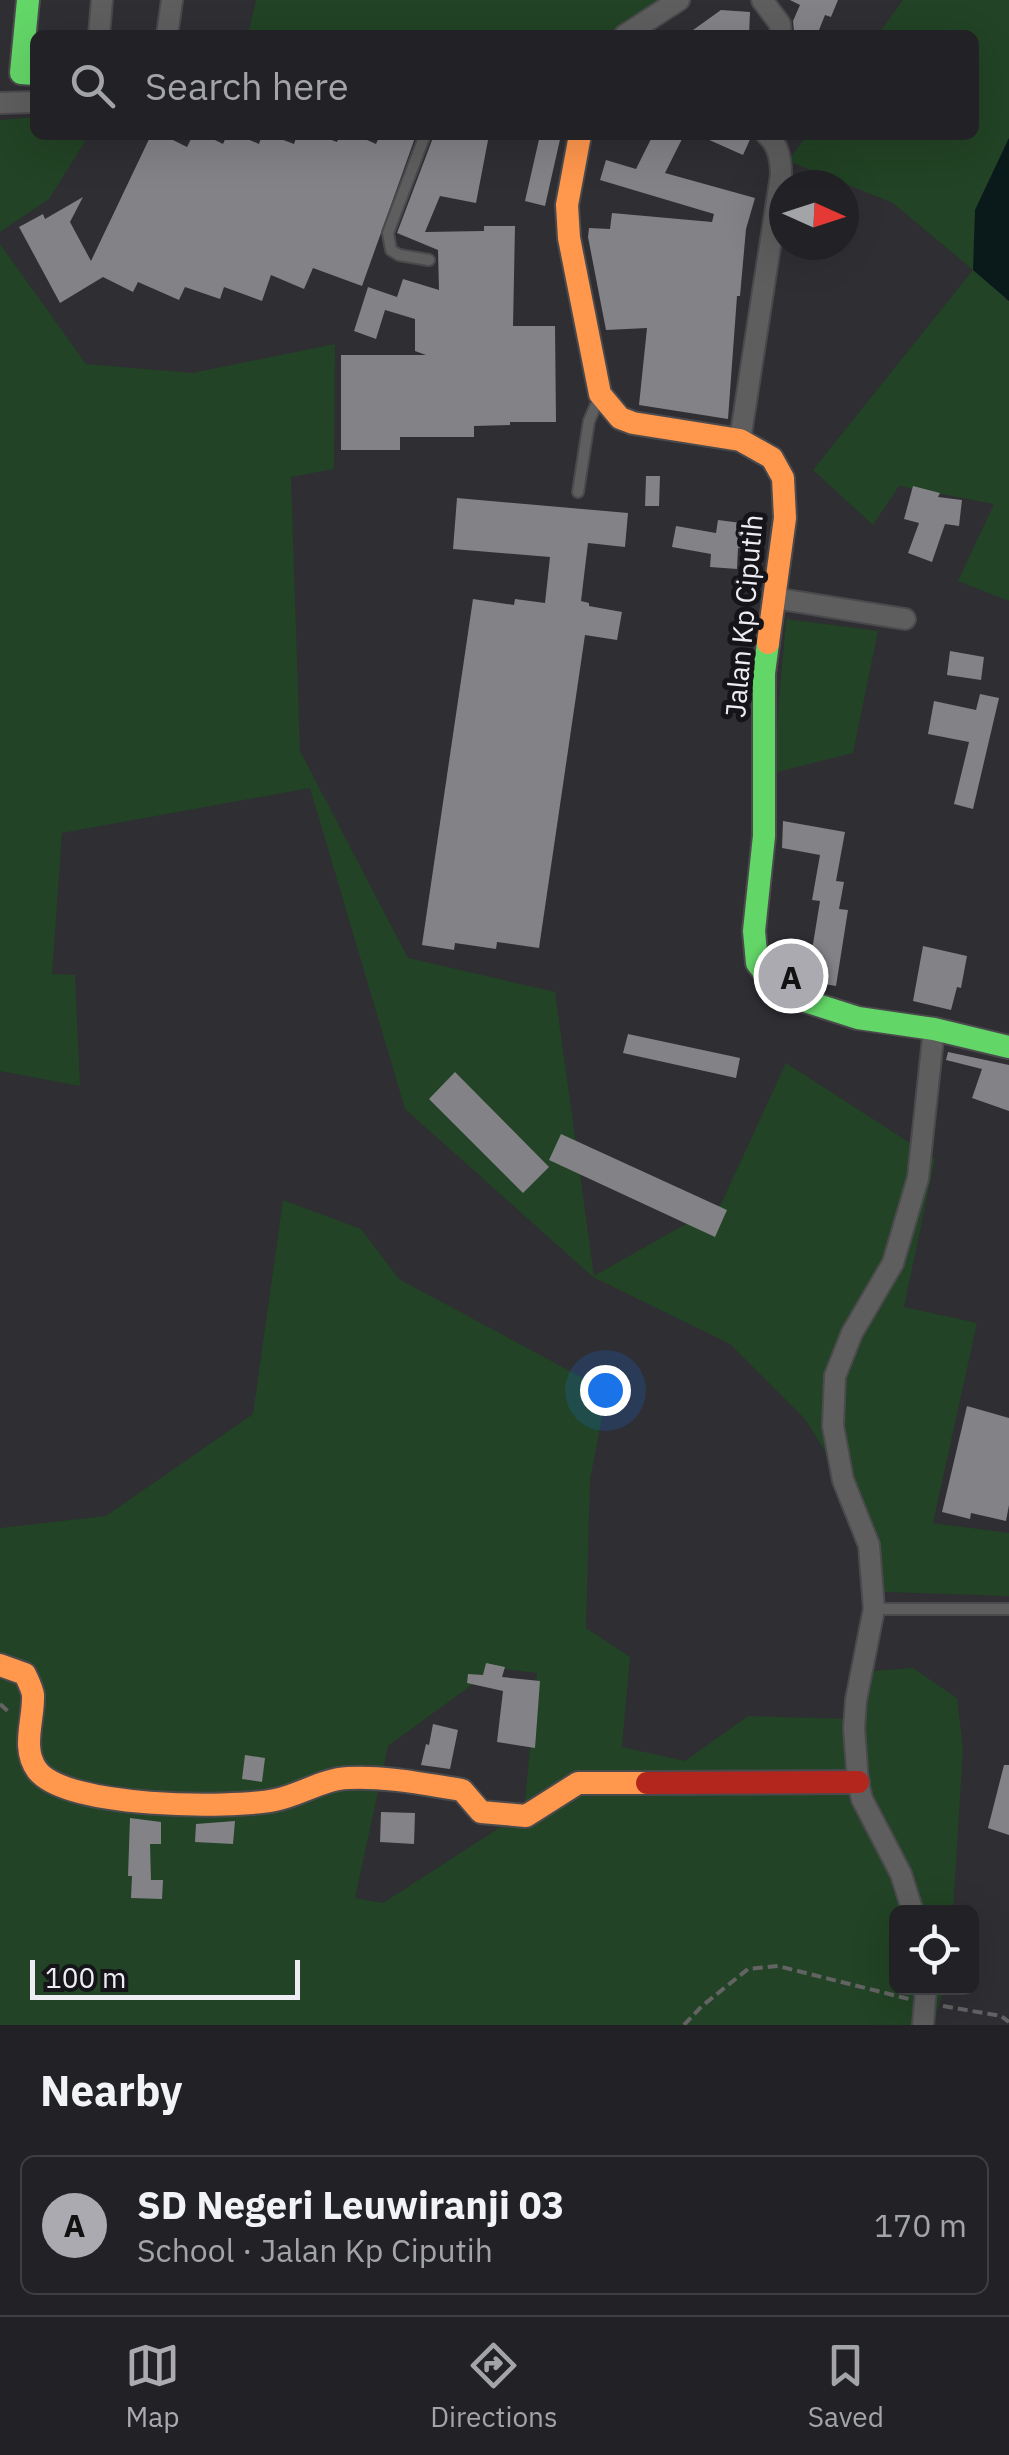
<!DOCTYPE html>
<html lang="en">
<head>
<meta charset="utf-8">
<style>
	:root { --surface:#222226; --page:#2e2f32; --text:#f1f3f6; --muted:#a2a4a7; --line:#3f3f43; --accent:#abaab0 }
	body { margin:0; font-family:"IBM Plex Sans",sans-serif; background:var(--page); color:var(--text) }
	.controls { position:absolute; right:30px; bottom:30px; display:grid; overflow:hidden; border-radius:15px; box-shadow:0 10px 40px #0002 }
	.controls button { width:90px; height:90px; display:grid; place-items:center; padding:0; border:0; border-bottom:2px solid var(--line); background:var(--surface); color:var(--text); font:50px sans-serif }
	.compass { position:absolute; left:769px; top:170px; width:90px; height:90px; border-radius:50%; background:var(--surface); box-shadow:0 10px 40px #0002; rotate:93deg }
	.scale { position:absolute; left:30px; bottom:25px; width:270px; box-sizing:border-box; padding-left:10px; border:5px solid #eeedf4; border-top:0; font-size:28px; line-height:35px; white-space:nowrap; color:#eeedf4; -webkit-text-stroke:8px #151519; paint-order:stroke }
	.you { position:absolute; left:605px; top:1390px; width:35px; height:35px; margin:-25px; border:8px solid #fff; border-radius:50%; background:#1a73e8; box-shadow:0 0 0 15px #1a73e833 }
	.badge { display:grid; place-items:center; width:65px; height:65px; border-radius:50%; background:var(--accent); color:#111; font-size:32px; font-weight:700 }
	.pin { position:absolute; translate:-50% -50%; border:5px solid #fff; box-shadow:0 2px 10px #0006 }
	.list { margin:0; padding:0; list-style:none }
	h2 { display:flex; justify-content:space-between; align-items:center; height:130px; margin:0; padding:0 40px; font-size:42px }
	h2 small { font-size:32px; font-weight:400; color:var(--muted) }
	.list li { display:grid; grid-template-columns:65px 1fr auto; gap:30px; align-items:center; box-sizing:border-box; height:140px; margin:0 20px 20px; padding:0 20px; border:2px solid var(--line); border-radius:15px }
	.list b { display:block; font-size:38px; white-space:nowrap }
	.list p { margin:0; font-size:32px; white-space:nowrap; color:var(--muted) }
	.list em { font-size:32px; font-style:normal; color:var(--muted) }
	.icon { flex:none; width:55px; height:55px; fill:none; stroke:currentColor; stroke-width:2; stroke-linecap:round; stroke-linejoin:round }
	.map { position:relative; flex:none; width:1009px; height:2025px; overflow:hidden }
	.search { position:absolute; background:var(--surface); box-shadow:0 10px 40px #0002; left:30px; right:30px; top:30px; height:110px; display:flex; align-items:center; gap:25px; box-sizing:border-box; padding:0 35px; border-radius:15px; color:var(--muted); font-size:38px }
	.sheet { height:290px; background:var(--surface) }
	nav { display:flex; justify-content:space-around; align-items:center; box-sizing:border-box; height:140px; border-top:2px solid var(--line); background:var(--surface); font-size:28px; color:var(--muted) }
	nav a { display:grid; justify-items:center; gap:5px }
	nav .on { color:var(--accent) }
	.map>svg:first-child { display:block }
	.green { fill:#224325; fill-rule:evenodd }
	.water { fill:#0a1a1b }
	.building { fill:#838287 }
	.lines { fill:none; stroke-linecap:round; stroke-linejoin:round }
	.lane-casing { stroke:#4a4a4d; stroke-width:14 }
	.street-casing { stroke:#4a4a4d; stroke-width:24 }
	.fast-casing { stroke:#4a4a4d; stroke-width:26 }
	.slow-casing { stroke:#4a4a4d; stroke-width:26 }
	.jam-casing { stroke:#4a4a4d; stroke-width:26 }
	.path { stroke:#646363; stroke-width:4; stroke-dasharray:10 5; stroke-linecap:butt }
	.lane { stroke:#5e5e5e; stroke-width:10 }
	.street { stroke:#5e5e5e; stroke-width:20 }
	.fast { stroke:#63d668; stroke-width:22 }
	.slow { stroke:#ff974d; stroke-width:22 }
	.jam { stroke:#b3261e; stroke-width:22 }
	.labels { text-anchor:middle; stroke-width:10; stroke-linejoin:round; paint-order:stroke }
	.street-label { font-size:28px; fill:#eeedf4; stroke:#151519 }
</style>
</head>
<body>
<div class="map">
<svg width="1009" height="2025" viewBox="0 0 1009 2025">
	<rect width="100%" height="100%" fill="#2e2e33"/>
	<path class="green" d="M256 0H663L625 35H248Z
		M903 0H1009V138L975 210 1006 300 1009 301V601L958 581 994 504 899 486 873 525 813 470 973 270 893 203 788 161 807 135H974V35H878Z
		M35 117V135H89L49 199 0 232V120Z
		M0 244 86 364 192 373 335 344 334 469 291 477 300 751 408 958 555 992 594 1276 721 1204 786 1063 935 1159 904 1307 977 1323 933 1523 1009 1533V1596L884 1592 872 1527 805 1419 730 1344 593 1277 405 1109 310 788 62 833 52 974 75 975 80 1086 0 1071Z
		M786 619 878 631 853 753 773 773Z
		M283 1200 361 1229 399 1279 607 1391 590 1480 586 1628 630 1657 622 1747 685 1761 748 1716 855 1719 861 1672 913 1668 957 1698 963 1748 953 1912H896V1988H944L933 2025H0V1528L106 1516 253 1414ZM495 1668 537 1673 524 1812 383 1903 355 1898 388 1746Z"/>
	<path class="water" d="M1009 138V301L973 270 975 210Z"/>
	<path class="building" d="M790 0H838L831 17 825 15 817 35H805L794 31 793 21 800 5Z
		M721 10 750 12 749 35H686Z
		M151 135H163L187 147 193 135H205L223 144 227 135H238L259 144 262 135H270L294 144 297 135H318L337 142 340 135H356L376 144 380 135H416L362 286 313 268 304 289 271 275 262 301 224 287 220 299 185 287 179 300 138 282 133 292 103 277 60 303 19 227 43 214 45 219 83 197 70 222 91 261Z
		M434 135H489L476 203 440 196 425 232 484 231V226H515L513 326H555L556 422H510V425L474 426V437H400V450H341V355H426L415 351V319L385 310 376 339 354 331 368 287 397 297 403 279 439 290 438 250 397 233Z
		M540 135H561L545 206 525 201Z
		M653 135H684L665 173 755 198 746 229 740 296H737L728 419 639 405 647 328 606 330 588 237 589 228 610 229 612 213 712 222 714 214 600 180 606 160 636 169Z
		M698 135H752L743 155Z
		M646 476H660L659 506H645Z
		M913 486 940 493 938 497 962 500 959 526 945 524 932 562 908 553 919 523 904 519Z
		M457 498 628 513 625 547 588 543 581 601 589 603V606L622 612 617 640 585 635 539 948 497 942 496 949 455 943 454 950 422 945 473 599 514 605 515 599 545 603 550 557 453 549Z
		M718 520 749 524 745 549 738 548 737 569 710 567 711 554 672 547 676 526 716 533Z
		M950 651 984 657 981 680 947 675Z
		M980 694 999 698 973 809 954 804 969 742 928 734 934 701 976 710Z
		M783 821 845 832 836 881 844 882 839 909 848 910 836 986 807 981 820 901 812 900 820 855 782 848Z
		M923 946 967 956 961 988 957 987 951 1010 913 1001Z
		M628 1034 740 1058 736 1078 623 1053Z
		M948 1052 1009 1065V1111L972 1098 982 1069 946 1060Z
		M455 1072 549 1167 523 1193 429 1099Z
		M561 1134 727 1210 715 1237 549 1160Z
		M967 1406 1009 1418V1505L1006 1521 971 1513 970 1519 942 1512Z
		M486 1663 505 1667 502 1677 540 1681 535 1748 497 1742 503 1691 467 1683 468 1674 483 1675Z
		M433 1724 458 1730 450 1769 421 1765 426 1744 429 1745Z
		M245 1755 265 1758 262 1782 242 1779Z
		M1004 1765H1009V1835L988 1828Z
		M381 1812 415 1813 414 1844 380 1842Z
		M130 1818 161 1822V1844H150L151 1880H163L162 1899 131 1898 132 1876H128Z
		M235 1821 233 1844 195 1842 196 1824Z"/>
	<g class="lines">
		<defs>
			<path id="lane" d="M425 135 388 233 391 250 399 255 429 260
				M578 492 589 421 598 400
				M875 1609H1009"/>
			<path id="street" d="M762 0 780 24 781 35
				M99 35 102 0
				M167 35 172 0
				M625 35 679 0
				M0 103 35 102
				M740 440 781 175C781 160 779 145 767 135
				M774 598 905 619
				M913 1912 901 1874 862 1799 858 1782 854 1728 856 1700 874 1609 869 1545 843 1480 833 1426 835 1376 852 1333 893 1263 918 1178 934 1029
				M923 2025 926 1988"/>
			<path id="fast" d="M28 0 21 73 35 74
				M768 643 764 673V836L754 931 757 963 778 989 802 1000 858 1018 934 1029 1009 1047"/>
			<path id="slow" d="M580 135 567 205 569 238 600 394 620 418 633 423 740 440 772 458 783 478 785 518 768 643
				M0 1665 25 1674C28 1681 32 1688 33 1695 34 1720 21 1748 37 1770 65 1808 230 1809 275 1800 300 1795 323 1779 348 1778 386 1776 424 1784 462 1790L481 1812 526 1816 578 1783H647"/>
			<path id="jam" d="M647 1783 858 1782"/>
		</defs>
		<use href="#lane" class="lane-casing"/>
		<use href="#street" class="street-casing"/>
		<use href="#fast" class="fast-casing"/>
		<use href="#slow" class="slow-casing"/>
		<use href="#jam" class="jam-casing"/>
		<path class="path" d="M0 1704 9 1712
			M943 2006 1001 2016 1009 2022
			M684 2025 702 2006 748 1969 778 1966 909 1999"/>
		<use href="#lane" class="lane"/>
		<use href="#street" class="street"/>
		<use href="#fast" class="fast"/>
		<use href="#slow" class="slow"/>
		<use href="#jam" class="jam"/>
	</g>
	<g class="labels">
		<g class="street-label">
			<text transform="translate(744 616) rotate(-85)" y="10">Jalan Kp Ciputih</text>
		</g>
	</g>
</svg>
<div class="controls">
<button><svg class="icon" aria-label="locate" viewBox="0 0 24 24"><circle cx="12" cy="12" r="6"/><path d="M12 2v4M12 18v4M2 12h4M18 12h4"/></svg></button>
</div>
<svg class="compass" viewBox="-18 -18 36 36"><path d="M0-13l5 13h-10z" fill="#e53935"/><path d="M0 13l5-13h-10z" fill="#a2a4a7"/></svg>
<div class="scale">100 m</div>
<div class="you"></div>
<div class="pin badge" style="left:791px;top:976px">A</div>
<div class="search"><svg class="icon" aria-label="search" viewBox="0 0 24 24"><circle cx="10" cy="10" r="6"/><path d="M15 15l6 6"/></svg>Search here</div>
</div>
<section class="sheet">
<h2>Nearby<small></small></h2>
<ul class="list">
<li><span class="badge">A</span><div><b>SD Negeri Leuwiranji 03</b><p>School · Jalan Kp Ciputih</p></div><em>170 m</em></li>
</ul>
</section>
<nav>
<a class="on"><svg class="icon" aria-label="map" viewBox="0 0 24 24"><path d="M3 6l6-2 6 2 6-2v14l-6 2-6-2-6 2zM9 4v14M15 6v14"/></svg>Map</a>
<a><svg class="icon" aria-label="directions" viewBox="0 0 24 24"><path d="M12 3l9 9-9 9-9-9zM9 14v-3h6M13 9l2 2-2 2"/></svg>Directions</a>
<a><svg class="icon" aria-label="saved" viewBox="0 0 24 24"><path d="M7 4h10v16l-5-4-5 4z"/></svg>Saved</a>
</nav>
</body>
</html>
